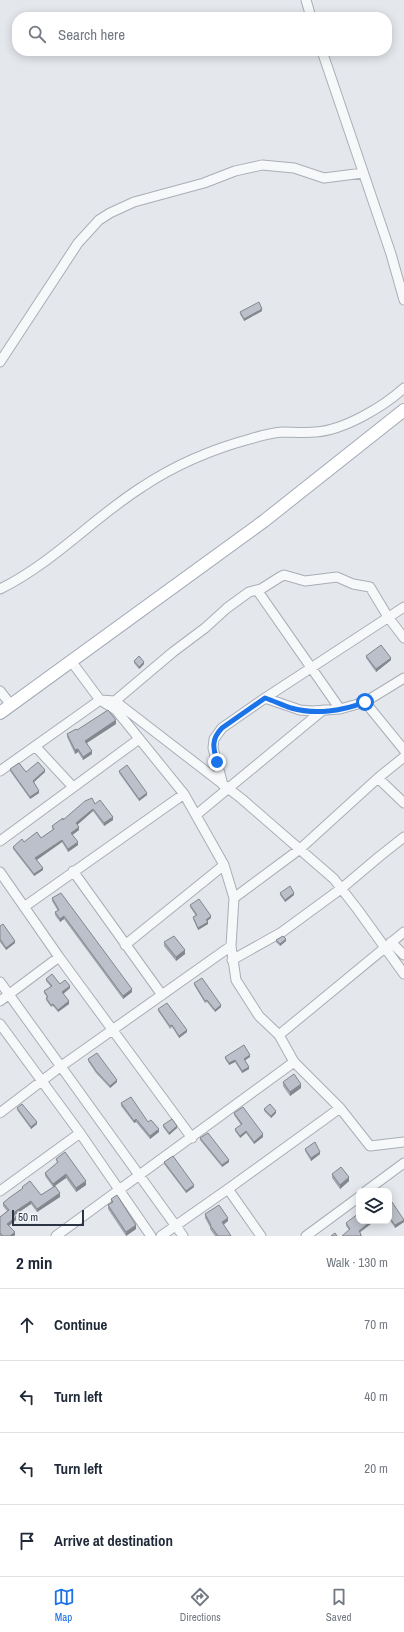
<!DOCTYPE html>
<html lang="en">
<head>
<meta charset="utf-8">
<style>
	:root { --surface:#fff; --page:#f6f6f7; --text:#1f2937; --muted:#747a83; --line:#e0e1e3; --accent:#1a73e8 }
	body { margin:0; font-family:"Archivo Narrow",sans-serif; background:var(--page); color:var(--text) }
	.controls { position:absolute; right:12px; bottom:12px; display:grid; overflow:hidden; border-radius:8px; box-shadow:0 2px 10px #0003 }
	.controls button { width:36px; height:36px; display:grid; place-items:center; padding:0; border:0; border-bottom:1px solid var(--line); background:var(--surface); color:var(--text); font:20px sans-serif }
	.scale { position:absolute; left:12px; bottom:10px; width:72px; box-sizing:border-box; padding-left:4px; border:2px solid #2b3445; border-top:0; font-size:11px; line-height:14px; white-space:nowrap; color:#2b3445; -webkit-text-stroke:3px #f4f6f9; paint-order:stroke }
	.stop { position:absolute; width:12px; height:12px; margin:-9px; border:3px solid #1a73e8; border-radius:50%; background:#fff }
	.stop.end { background:#1a73e8; border-color:#fff; box-shadow:0 1px 4px #0008 }
	.list { margin:0; padding:0; list-style:none }
	h2 { display:flex; justify-content:space-between; align-items:center; height:52px; margin:0; padding:0 16px; font-size:17px }
	h2 small { font-size:13px; font-weight:400; color:var(--muted) }
	.list li { display:grid; grid-template-columns:26px 1fr auto; gap:12px; align-items:center; box-sizing:border-box; height:72px; padding:0 16px; border-top:1px solid var(--line) }
	.list b { display:block; font-size:15px; white-space:nowrap }
	.list em { font-size:13px; font-style:normal; color:var(--muted) }
	.icon { flex:none; width:22px; height:22px; fill:none; stroke:currentColor; stroke-width:2; stroke-linecap:round; stroke-linejoin:round }
	.map { position:relative; flex:none; width:404px; height:1236px; overflow:hidden }
	.search { position:absolute; background:var(--surface); box-shadow:0 2px 10px #0003; left:12px; right:12px; top:12px; height:44px; display:flex; align-items:center; gap:10px; box-sizing:border-box; padding:0 14px; border-radius:16px; color:var(--muted); font-size:15px }
	.sheet { height:340px; background:var(--surface) }
	nav { display:flex; justify-content:space-around; align-items:center; box-sizing:border-box; height:56px; border-top:1px solid var(--line); background:var(--surface); font-size:11px; color:var(--muted) }
	nav a { display:grid; justify-items:center; gap:2px }
	nav .on { color:var(--accent) }
	.map>svg:first-child { display:block }
	.lines { fill:none; stroke-linecap:round; stroke-linejoin:round }
	.minor-casing { stroke:#a9aeb7; stroke-width:11 }
	.major-casing { stroke:#a3abb8; stroke-width:14 }
	.minor { stroke:#f7f8fa; stroke-width:9 }
	.major { stroke:#fff; stroke-width:12 }
	.wall { fill:#a1a5ae }
	.shaded-wall { fill:#83868d }
	.building { fill:#bbc0ca; stroke:#83868d }
	.route { stroke:#1a73e8; stroke-width:5 }
</style>
</head>
<body>
<div class="map">
<svg width="404" height="1236" viewBox="0 0 404 1236">
	<rect width="100%" height="100%" fill="#e4e7ec"/>
	<g class="lines">
		<defs>
			<path id="minor" d="M306 0 311 17
				M322 51 391 254 404 300
				M0 362 78 243 99 220 110 213 134 202 204 183 235 171 262 165 294 168 324 178 363 173
				M0 589C53 563 93 518 142 487 175 465 213 449 250 439 260 436 272 433 282 432 293 432 305 433 316 432 344 430 383 407 404 388
				M257 590 340 709
				M71 661 100 700 116 710 184 794 224 865 234 898 231 946 236 980 259 1016 279 1035 294 1062 340 1108 370 1146 404 1142
				M0 691 11 705
				M265 698 300 710 312 711 340 709 365 702 404 678
				M115 701 173 652 205 628 227 608 249 592 261 589 280 577 284 575 305 581 337 577 353 584 370 587 388 617 404 638
				M365 702 404 750
				M35 746 73 787
				M0 771 100 700 115 701 242 799 334 879 358 910 404 974
				M378 778 404 803
				M223 785 213 748 214 739 222 728 265 698 404 607
				M196 815 323 710
				M0 841 139 739
				M73 871 162 995
				M0 872 59 957 192 1138
				M234 898 300 849 378 778 404 757
				M24 907 184 794
				M391 942 404 955
				M125 945 224 865
				M232 960 282 932 342 888 380 856 404 837
				M0 982 183 1236
				M0 1001 59 957
				M0 1024 80 1133 151 1236
				M279 1035 404 932
				M0 1113 60 1067 231 946
				M228 1189 261 1236
				M0 1191 80 1133
				M366 1191 404 1163
				M56 1236 294 1062
				M161 1236 228 1189 340 1108
				M306 1236 359 1197"/>
			<path id="major" d="M0 713 264 521 404 410"/>
		</defs>
		<use href="#minor" class="minor-casing"/>
		<use href="#major" class="major-casing"/>
		<use href="#minor" class="minor"/>
		<use href="#major" class="major"/>
	</g>
	<path class="wall" d="M262 311 244 321 240 314V312Z
		M366 656 391 660 376 672 366 658Z
		M134 661 144 664 139 669 134 663Z
		M116 724 87 743 92 754 83 760 78 752 75 754 67 737V734L77 730Z
		M10 769 26 772H45L34 782 39 793 30 799 10 771Z
		M119 771 147 795 139 801 119 773Z
		M95 804 113 820 104 826 93 811 77 825 79 830 72 835 78 845 68 852 62 842 37 860 43 870 34 876 13 849V847L24 842 41 838 53 830 52 828V826Z
		M280 893 294 895 285 902 280 895Z
		M52 898 132 992 123 999 64 919 60 922 55 915V912L58 911 52 901Z
		M190 905 211 918 207 921 208 924 198 930 193 919V917L196 916 190 907Z
		M0 926 15 943 6 950 0 942Z
		M276 940 286 941 280 946 276 942Z
		M164 942 185 954 176 961 164 946Z
		M46 979 70 988 63 994 69 1004 58 1012 53 1006 51 1007 46 1000V998L47 997 44 993V991L51 987 46 981Z
		M194 983 221 1007 215 1012 207 1002 205 1003 194 985Z
		M158 1009 187 1032 179 1038 172 1027 170 1029 167 1024 158 1011Z
		M225 1057H250L245 1060 249 1069 242 1073 235 1062 229 1065 225 1059Z
		M88 1059 117 1082 110 1088 96 1073 88 1061Z
		M283 1082 301 1088 290 1096 283 1086Z
		M121 1103 148 1122 159 1132 150 1139 136 1122 134 1123 121 1106Z
		M17 1108 37 1124 31 1129 17 1110Z
		M264 1109 276 1113 271 1118 264 1111Z
		M234 1113 263 1137 254 1144 246 1133 240 1138 235 1131V1129L241 1125 234 1115Z
		M163 1125 177 1128 169 1135 163 1127Z
		M200 1138 229 1162 222 1167 200 1140Z
		M305 1149 320 1154 311 1161 305 1151Z
		M56 1159 86 1185 76 1192 66 1178 55 1186 60 1197 37 1212 31 1204 15 1215 16 1220 9 1226 15 1235 14 1236H0V1217L7 1211 3 1206V1203L22 1189V1187L41 1195 53 1187 45 1176V1173L57 1163Z
		M164 1162 194 1187 186 1193 164 1164Z
		M332 1174 349 1181 340 1189 332 1178Z
		M111 1199 136 1229 126 1236 108 1209V1205L111 1203Z
		M389 1204 404 1222 395 1228 389 1219Z
		M205 1214 228 1221 223 1224 231 1236H215L210 1229V1227L205 1218Z
		M346 1223 371 1224 349 1230 346 1226Z"/>
	<path class="shaded-wall" d="M262 309V311L244 321V319Z
		M391 658V660L376 672V669Z
		M144 662V664L139 669V667Z
		M116 720V724L85 744V741Z
		M78 749V752L75 754V750Z
		M92 751V754L83 760V757Z
		M45 770V772L33 783V781Z
		M39 791V793L30 799V797Z
		M147 793V795L139 801V799Z
		M93 809V811L76 826V823Z
		M113 817V820L104 826V823Z
		M79 827V830L71 836V833Z
		M62 840V842L35 861V858Z
		M78 842V845L68 852V849Z
		M43 868V870L34 876V874Z
		M294 893V895L285 902V900Z
		M64 916V919L60 922V919Z
		M211 916V918L206 922V920Z
		M208 922V924L198 930V928Z
		M286 939V941L280 946V944Z
		M15 941V943L6 950V948Z
		M185 950V954L176 961V957Z
		M70 986V988L62 995V992Z
		M132 989V992L123 999V996Z
		M69 1001V1004L58 1012V1010Z
		M221 1005V1007L215 1012V1010Z
		M187 1030V1032L179 1038V1036Z
		M250 1055V1057L244 1061V1059Z
		M235 1060V1062L229 1065V1063Z
		M249 1067V1069L242 1073V1071Z
		M117 1080V1082L110 1088V1086Z
		M301 1084V1088L290 1096V1092Z
		M276 1111V1113L271 1118V1116Z
		M136 1119V1122L134 1123V1121Z
		M37 1122V1124L31 1129V1127Z
		M177 1126V1128L169 1135V1133Z
		M159 1129V1132L150 1139V1136Z
		M246 1131V1133L240 1138V1136Z
		M263 1134V1137L254 1144V1142Z
		M320 1152V1154L311 1161V1158Z
		M229 1160V1162L222 1167V1165Z
		M66 1174V1178L53 1187V1184Z
		M349 1177V1181L340 1189V1185Z
		M86 1181V1185L76 1192V1188Z
		M194 1185V1187L186 1193V1191Z
		M60 1193V1197L37 1212V1209Z
		M31 1201V1204L13 1216V1213Z
		M16 1217V1220L7 1227V1224Z
		M228 1218V1221L222 1226V1222Z
		M404 1220V1222L395 1228V1225Z
		M371 1221V1224L359 1233V1231Z
		M136 1225V1229L126 1236V1232Z
		M15 1232V1235L14 1236H10Z"/>
	<path class="building" d="M259 302 262 309 244 319 240 312Z
		M381 645 391 658 376 669 366 656Z
		M139 656 144 662 139 667 134 661Z
		M108 710 116 720 85 741 92 751 83 757 78 749 75 750 67 734 76 729 77 730Z
		M38 762 45 770 33 781 39 791 30 797 10 769 19 763 26 772Z
		M127 765 147 793 139 799 119 771Z
		M92 798 95 804 100 800 113 817 104 823 93 809 76 823 79 827 71 833 78 842 68 849 62 840 35 858 43 868 34 874 13 847 22 839 24 842 37 832 41 838 54 829 52 826 63 818V820L85 801Z
		M290 886 294 893 285 900 280 893Z
		M61 893 132 989 123 996 64 916 60 919 55 912 59 910 52 898Z
		M199 899 211 916 206 920 208 922 198 928 193 917 197 915 190 905Z
		M3 924 15 941 6 948 0 939V926Z
		M174 936 185 950 176 957 164 942Z
		M283 936 286 939 280 944 276 940Z
		M52 974 60 984 65 980 70 986 62 992 69 1001 58 1010 53 1004 51 1005 46 998 48 997 44 991 52 986 46 979Z
		M202 978 221 1005 215 1010 207 1000 205 1001 194 983Z
		M167 1003 187 1030 179 1036 172 1025 170 1026 167 1022 158 1009Z
		M244 1045 250 1055 244 1059 249 1067 242 1071 235 1060 229 1063 225 1057Z
		M97 1053 117 1080 110 1086 96 1071 88 1059Z
		M294 1074 301 1084 290 1092 283 1082Z
		M131 1097 148 1122 151 1120 159 1129 150 1136 136 1119 134 1121 121 1103Z
		M22 1104 37 1122 31 1127 17 1108Z
		M270 1104 276 1111 271 1116 264 1109Z
		M243 1107 263 1134 254 1142 246 1131 240 1136 235 1129 242 1124 234 1113Z
		M172 1119 177 1126 169 1133 163 1125Z
		M208 1133 229 1160 222 1165 200 1138Z
		M315 1142 320 1152 311 1158 305 1149Z
		M65 1152 86 1181 76 1188 66 1174 53 1184 45 1173 58 1162 56 1159Z
		M173 1156 194 1185 186 1191 164 1162Z
		M341 1167 349 1177 340 1185 332 1174Z
		M30 1181 41 1195 55 1186 60 1193 37 1209 31 1201 13 1213 16 1217 7 1224 15 1232 10 1236H3L0 1233V1217L9 1210 3 1203 9 1198 23 1188 22 1187Z
		M117 1195 136 1225 126 1232 108 1205 113 1202 111 1199Z
		M392 1202 404 1220 395 1225 389 1217V1204Z
		M219 1205 228 1218 222 1222 231 1236H218L210 1225H211L205 1214Z
		M359 1213V1221H371L359 1231 361 1234 360 1235 362 1236H342L350 1229 346 1223Z
		M335 1233 337 1236H331Z"/>
	<g class="lines">
		<path class="route" d="M217 762C213 748 211 739 222 728L265 698C274 701 282 705 291 708 315 715 343 711 365 702"/>
	</g>
</svg>
<div class="controls">
<button><svg class="icon" aria-label="layers" viewBox="0 0 24 24"><path d="M12 4l9 5-9 5-9-5zM3 14l9 5 9-5"/></svg></button>
</div>
<div class="scale">50 m</div>
<div class="stop" style="left:365px;top:702px"></div>
<div class="stop end" style="left:217px;top:762px"></div>
<div class="search"><svg class="icon" aria-label="search" viewBox="0 0 24 24"><circle cx="10" cy="10" r="6"/><path d="M15 15l6 6"/></svg>Search here</div>
</div>
<section class="sheet">
<h2>2 min<small>Walk · 130 m</small></h2>
<ul class="list">
<li><svg class="icon" aria-label="ahead" viewBox="0 0 24 24"><path d="M12 20V5M6 11l6-6 6 6"/></svg><div><b>Continue</b></div><em>70 m</em></li>
<li><svg class="icon" aria-label="left" viewBox="0 0 24 24"><path d="M17 20v-9H6M10 6l-5 5 5 5"/></svg><div><b>Turn left</b></div><em>40 m</em></li>
<li><svg class="icon" aria-label="left" viewBox="0 0 24 24"><path d="M17 20v-9H6M10 6l-5 5 5 5"/></svg><div><b>Turn left</b></div><em>20 m</em></li>
<li><svg class="icon" aria-label="arrive" viewBox="0 0 24 24"><path d="M6 21V4h12l-3 4 3 4H6"/></svg><div><b>Arrive at destination</b></div></li>
</ul>
</section>
<nav>
<a class="on"><svg class="icon" aria-label="map" viewBox="0 0 24 24"><path d="M3 6l6-2 6 2 6-2v14l-6 2-6-2-6 2zM9 4v14M15 6v14"/></svg>Map</a>
<a><svg class="icon" aria-label="directions" viewBox="0 0 24 24"><path d="M12 3l9 9-9 9-9-9zM9 14v-3h6M13 9l2 2-2 2"/></svg>Directions</a>
<a><svg class="icon" aria-label="saved" viewBox="0 0 24 24"><path d="M7 4h10v16l-5-4-5 4z"/></svg>Saved</a>
</nav>
</body>
</html>
